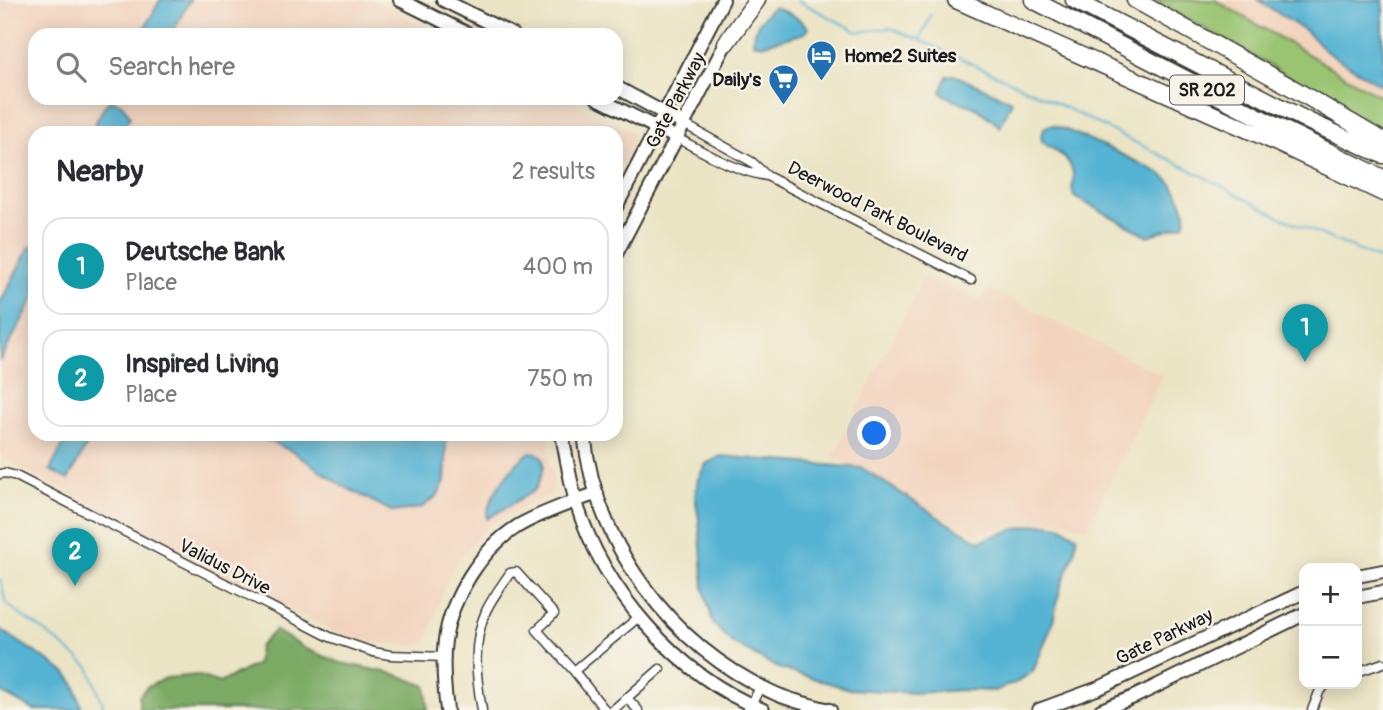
<!DOCTYPE html>
<html lang="en">
<head>
<meta charset="utf-8">
<style>
	:root { --surface:#fff; --page:#f7f7f7; --text:#2b2b33; --muted:#7c7c81; --line:#e1e1e2; --accent:#1f6fb2 }
	body { margin:0; font-family:Pangolin,sans-serif; background:var(--page); color:var(--text) }
	.controls { position:absolute; right:21px; bottom:21px; display:grid; overflow:hidden; border-radius:14px; box-shadow:0 4px 18px #0003 }
	.controls button { width:63px; height:63px; display:grid; place-items:center; padding:0; border:0; border-bottom:2px solid var(--line); background:var(--surface); color:var(--text); font:35px sans-serif }
	.you { position:absolute; left:875px; top:434px; width:24px; height:24px; margin:-18px; border:5px solid #fff; border-radius:50%; background:#1a73e8; box-shadow:0 0 0 10px #1a73e833 }
	.badge { display:grid; place-items:center; width:46px; height:46px; border-radius:50%; background:var(--accent); color:#fff; font-size:23px; font-weight:700 }
	.pin { position:absolute; translate:-50% -58px; filter:drop-shadow(0 2px 4px #0008) }
	.pin::after { content:''; position:absolute; top:37px; width:24px; height:21px; background:inherit; clip-path:polygon(0 0,100% 0,50% 100%) }
	.list { margin:0; padding:0; list-style:none }
	h2 { display:flex; justify-content:space-between; align-items:center; height:91px; margin:0; padding:0 28px; font-size:30px }
	h2 small { font-size:23px; font-weight:400; color:var(--muted) }
	.list li { display:grid; grid-template-columns:46px 1fr auto; gap:21px; align-items:center; box-sizing:border-box; height:98px; margin:0 14px 14px; padding:0 14px; border:2px solid var(--line); border-radius:21px }
	.list b { display:block; font-size:26px; white-space:nowrap }
	.list p { margin:0; font-size:23px; white-space:nowrap; color:var(--muted) }
	.list em { font-size:23px; font-style:normal; color:var(--muted) }
	.icon { flex:none; width:38px; height:38px; fill:none; stroke:currentColor; stroke-width:2; stroke-linecap:round; stroke-linejoin:round }
	.map { position:relative; flex:none; width:1383px; height:710px; overflow:hidden }
	.search { position:absolute; background:var(--surface); box-shadow:0 4px 18px #0003; left:28px; top:28px; width:595px; height:77px; display:flex; align-items:center; gap:18px; box-sizing:border-box; padding:0 24px; border-radius:21px; color:var(--muted); font-size:26px }
	.panel { position:absolute; background:var(--surface); box-shadow:0 4px 18px #0003; left:28px; top:126px; width:595px; height:315px; border-radius:21px }
	.map>svg:first-child { display:block }
	.built { fill:#f2d4be }
	.green { fill:#99c471; stroke:#5a7046; stroke-width:2 }
	.forest { fill:#7aaa63; stroke:#4b6340; stroke-width:2 }
	.water { fill:#54b3d3; stroke:#386878; stroke-width:2 }
	.lines { fill:none; stroke-linecap:round; stroke-linejoin:round }
	.stream { stroke:#54b3d3; stroke-width:2 }
	.street-casing { stroke:#3b3a35; stroke-width:11 }
	.secondary-casing { stroke:#3b3a35; stroke-width:16 }
	.highway-casing { stroke:#3b3a35; stroke-width:19 }
	.street { stroke:#fff; stroke-width:8 }
	.secondary { stroke:#fff; stroke-width:12 }
	.highway { stroke:#fff; stroke-width:16 }
	.labels { text-anchor:middle; stroke-width:5; stroke-linejoin:round; paint-order:stroke }
	.shield { fill:#f7f3e8; stroke:#5e5c59; stroke-width:2 }
	.shield-label { font-size:18px; font-weight:bold; fill:#1c1c1c }
	.poi-label { font-size:19px; font-weight:bold; fill:#1c1c1c; stroke:#f7f3e8; text-anchor:start }
	.street-label { font-size:19px; fill:#1c1c1c; stroke:#f7f3e8 }
</style>
</head>
<body>
<div class="map">
<svg width="1383" height="710" viewBox="0 0 1383 710">
	<rect width="100%" height="100%" fill="#f7f3e8"/>
	<filter id="ink" filterUnits="userSpaceOnUse"><feTurbulence type="fractalNoise" baseFrequency=".0143" numOctaves="2"/><feDisplacementMap in="SourceGraphic" scale="14" xChannelSelector="R" yChannelSelector="G"/><feConvolveMatrix kernelMatrix="1 2 1 2 8 2 1 2 1" color-interpolation-filters="sRGB"/></filter>
	<filter id="wash" filterUnits="userSpaceOnUse"><feTurbulence type="fractalNoise" baseFrequency=".00686" numOctaves="4" result="noise"/><feDisplacementMap in="SourceGraphic" scale="28" xChannelSelector="R" yChannelSelector="G"/><feGaussianBlur stdDeviation="1.57" result="paint"/><feColorMatrix in="noise" values="0 0 0 0 0 0 0 0 0 0 0 0 0 0 0 0 0 1.4 0 .05"/><feComposite in="paint" operator="in"/></filter>
	<g filter="url(#wash)">
		<rect width="100%" height="100%" fill="#ebe4c4"/>
		<path class="built" d="M0 0H372L441 35H35V98H564L630 132 633 136V143L616 178V133H35V434H548L550 462 555 482 554 489 549 495 529 503 488 526 457 560 445 584 427 641 420 646 360 642 333 631 0 456Z
			M1215 0H1383V98L1228 8Z
			M925 275 979 302 988 288 1163 376 1087 528 1062 521H1038L1006 527 979 536 833 457Z"/>
		<path class="green" d="M1154 0H1215L1383 98V130Z"/>
		<path class="forest" d="M275 630 306 649 341 663 395 674 426 686 428 710H139V696L147 687 166 678 197 675 219 683 257 664 259 647Z"/>
		<path class="water" d="M160 0H190L171 35H141Z
			M1258 0H1383V86L1331 55 1305 31Z
			M774 7C786 12 800 17 808 28L805 33 761 45 753 43C752 30 763 14 774 7Z
			M954 75 1012 101 1000 127C991 119 983 111 972 106 959 101 953 102 941 92L947 76Z
			M109 101C121 101 125 106 130 117L121 133H90L104 107Z
			M1053 125C1083 136 1111 149 1139 163 1147 167 1157 171 1164 176 1175 184 1190 212 1184 224L1148 236 1074 197C1070 188 1074 183 1073 174 1072 159 1053 149 1042 142L1041 135 1045 127Z
			M35 245V296L0 361V303L29 248Z
			M69 434H93L68 480 50 470Z
			M250 434H446V462L445 481 437 496 421 508 393 512 343 486 293 452 274 443Z
			M530 452C554 453 541 478 535 490L487 519C487 496 512 465 530 452Z
			M721 456 862 468 946 522 980 541C1002 533 1040 518 1062 527 1067 529 1072 534 1077 536L1074 554 1061 586 1052 625 1033 671 1017 682 994 691 964 690 914 693 849 689 778 668 732 643 713 624 704 589 699 520 695 496 698 479 706 464Z
			M0 629 66 673 75 685 82 710H34L0 692Z"/>
		<g class="lines">
			<path class="stream" d="M797 0 858 32 890 28 920 40 1040 95 1193 171 1278 216 1383 261
				M920 39 931 15
				M0 579 6 603 23 617 43 630 89 667 105 710"/>
		</g>
	</g>
	<g filter="url(#ink)">
		<g class="lines">
			<defs>
				<path id="street" d="M684 124 752 162 767 176
					M677 138C706 153 735 171 767 176L971 280
					M0 474 5 473 16 476 330 637 373 652 390 655 445 657
					M574 671 605 710
					M1357 672 1383 663
					M627 698 638 710
					M482 710C476 677 472 643 486 611 492 598 502 585 510 573L516 572 554 614 537 630 574 671 640 616
					M613 710 660 669
					M748 710 761 686
					M1312 710 1320 690 1327 684"/>
				<path id="secondary" d="M400 0 470 35
					M443 0 513 35
					M616 87 684 124
					M597 98 677 138
					M616 207 723 0
					M616 254 729 37
					M562 434C566 456 570 480 576 502 603 590 677 675 763 710
					M584 434C596 546 671 646 774 693 791 701 811 705 830 710
					M1357 576 1383 571
					M1357 597 1383 592
					M447 710C444 687 442 663 445 640 451 598 481 549 518 526 542 512 571 503 597 493
					M1039 710 1099 688 1304 592
					M1101 710 1134 697 1304 614"/>
				<path id="highway" d="M956 0 1262 136 1383 193
					M1033 0 1278 127 1383 178
					M1074 0 1310 122 1383 155
					M1135 0 1289 86 1383 141
					M726 43 757 0"/>
			</defs>
			<use href="#street" class="street-casing"/>
			<use href="#secondary" class="secondary-casing"/>
			<use href="#highway" class="highway-casing"/>
			<use href="#street" class="street"/>
			<use href="#secondary" class="secondary"/>
			<use href="#highway" class="highway"/>
		</g>
	</g>
	<defs>
		<symbol id="hotel-pin" viewBox="-11 -11 22 30"><path d="M0 17L-7.5 6A9.5 9.5 0 1 1 7.5 6Z" fill="#1f6fb2" stroke="#f7f3e8"/><path d="M-6-4.5h1.5V1H6V5H4.5V3h-9V5H-6ZM-4 0a1.8 1.8 0 1 1 3.6 0ZM.5 0V-2.5h3Q6-2.5 6 0Z" fill="#fff"/></symbol>
		<symbol id="supermarket-pin" viewBox="-11 -11 22 30"><path d="M0 17L-7.5 6A9.5 9.5 0 1 1 7.5 6Z" fill="#1f6fb2" stroke="#f7f3e8"/><path d="M-6-5.5h2.5l.6 2H6L4.5 2H-2.5L-4.4-4H-6ZM-1.5 3.2a1.3 1.3 0 1 0 .1 0ZM3 3.2a1.3 1.3 0 1 0 .1 0Z" fill="#fff"/></symbol>
	</defs>
	<g fill-rule="evenodd">
		<use href="#hotel-pin" x="804" y="38" width="35" height="47"/>
		<use href="#supermarket-pin" x="766" y="62" width="35" height="47"/>
	</g>
	<g class="labels">
		<rect class="shield" x="1170" y="75.5" width="74" height="29" rx="5"/>
		<g class="shield-label">
			<text x="1207" y="96">SR 202</text>
		</g>
		<g class="poi-label">
			<text x="844" y="62">Home2 Suites</text>
			<text x="761" y="86" text-anchor="end">Daily's</text>
		</g>
		<g class="street-label">
			<text transform="translate(675 100) rotate(-62)" y="7">Gate Parkway</text>
			<text transform="translate(878 211) rotate(27)" y="7">Deerwood Park Boulevard</text>
			<text transform="translate(225 566) rotate(27)" y="7">Validus Drive</text>
			<text transform="translate(1164 636) rotate(-26)" y="7">Gate Parkway</text>
		</g>
	</g>
</svg>
<div class="controls">
<button>+</button>
<button>−</button>
</div>
<div class="you"></div>
<div class="pin badge" style="left:1305px;top:362px;background:#0f9aa8">1</div>
<div class="pin badge" style="left:75px;top:586px;background:#0f9aa8">2</div>
<div class="search"><svg class="icon" aria-label="search" viewBox="0 0 24 24"><circle cx="10" cy="10" r="6"/><path d="M15 15l6 6"/></svg>Search here</div>
<section class="panel">
<h2>Nearby<small>2 results</small></h2>
<ul class="list">
<li><span class="badge" style="background:#0f9aa8">1</span><div><b>Deutsche Bank</b><p>Place</p></div><em>400 m</em></li>
<li><span class="badge" style="background:#0f9aa8">2</span><div><b>Inspired Living</b><p>Place</p></div><em>750 m</em></li>
</ul>
</section>
</div>
</body>
</html>
